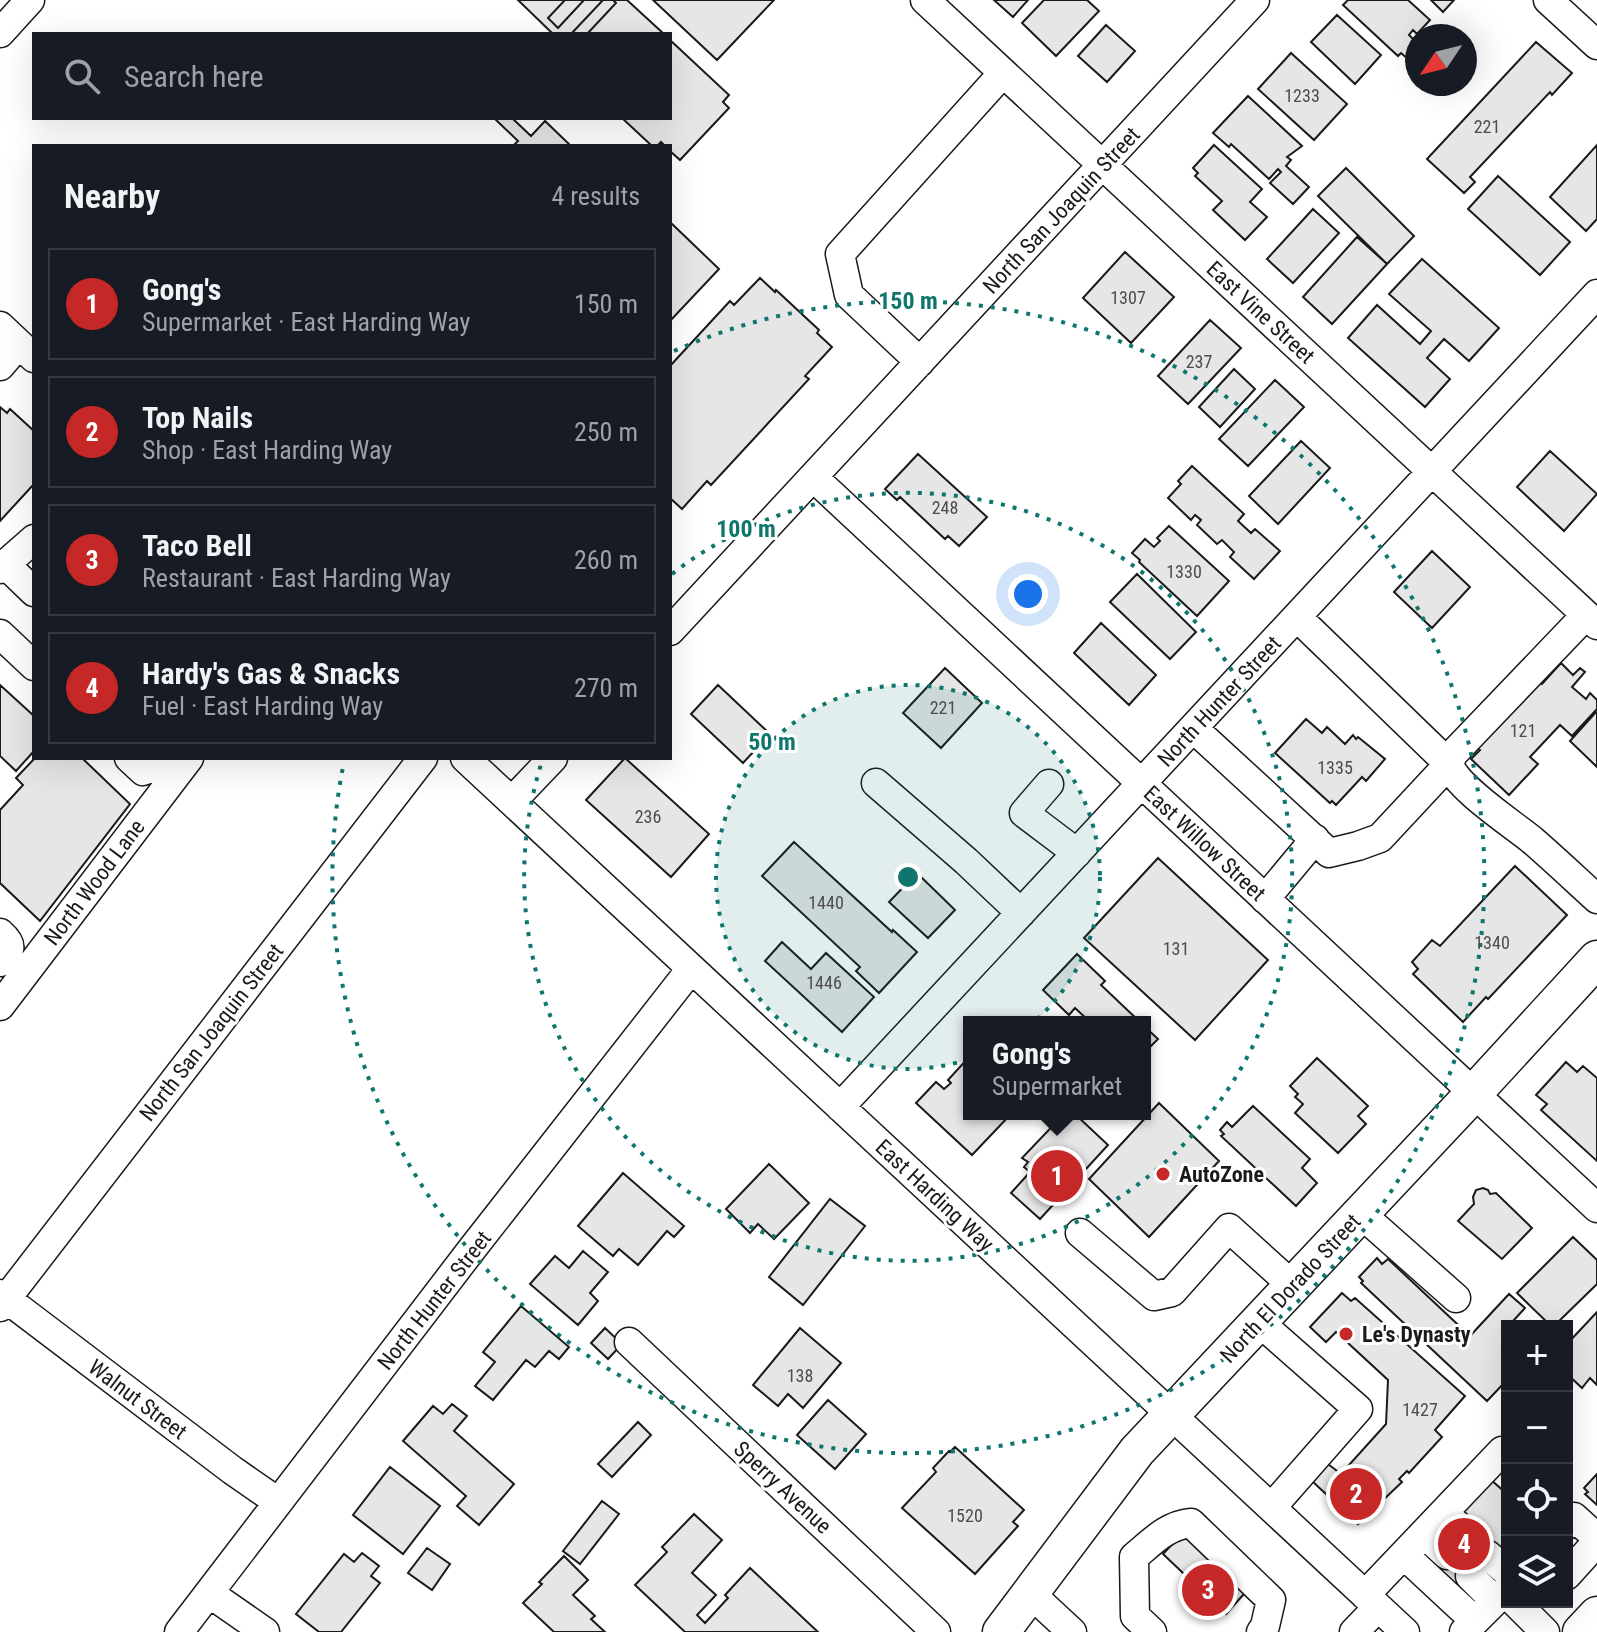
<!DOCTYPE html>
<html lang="en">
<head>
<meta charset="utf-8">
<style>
	:root { --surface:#171b24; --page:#20242c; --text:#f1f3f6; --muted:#9ea1a6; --line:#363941; --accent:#c62828 }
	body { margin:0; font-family:"Roboto Condensed",sans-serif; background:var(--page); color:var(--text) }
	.controls { position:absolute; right:24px; bottom:24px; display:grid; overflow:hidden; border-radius:0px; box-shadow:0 8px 32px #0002 }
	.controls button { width:72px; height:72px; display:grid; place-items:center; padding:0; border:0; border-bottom:2px solid var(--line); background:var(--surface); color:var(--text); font:40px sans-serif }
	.compass { position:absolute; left:1405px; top:24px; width:72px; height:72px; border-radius:50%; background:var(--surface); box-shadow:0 8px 32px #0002; rotate:235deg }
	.you { position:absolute; left:1028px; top:594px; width:28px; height:28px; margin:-20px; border:6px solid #fff; border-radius:50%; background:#1a73e8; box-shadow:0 0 0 12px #1a73e833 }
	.badge { display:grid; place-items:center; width:52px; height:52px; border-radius:50%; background:var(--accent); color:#fff; font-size:26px; font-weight:700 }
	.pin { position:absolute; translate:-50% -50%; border:4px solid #fff; box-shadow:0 2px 8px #0006 }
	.popup { position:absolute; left:963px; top:1016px; width:188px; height:104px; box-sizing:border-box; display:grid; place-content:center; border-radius:0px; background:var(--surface); filter:drop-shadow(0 2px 6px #0005); font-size:26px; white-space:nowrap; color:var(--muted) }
	.popup b { font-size:30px; color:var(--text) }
	.popup::after { content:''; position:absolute; left:50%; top:100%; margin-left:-16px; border:16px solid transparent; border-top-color:var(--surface) }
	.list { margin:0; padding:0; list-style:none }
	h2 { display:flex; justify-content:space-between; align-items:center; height:104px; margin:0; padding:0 32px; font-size:34px }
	h2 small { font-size:26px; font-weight:400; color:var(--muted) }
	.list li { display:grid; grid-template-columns:52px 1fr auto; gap:24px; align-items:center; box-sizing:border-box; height:112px; margin:0 16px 16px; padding:0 16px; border:2px solid var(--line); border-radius:0px }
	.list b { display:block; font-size:30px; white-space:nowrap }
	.list p { margin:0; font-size:26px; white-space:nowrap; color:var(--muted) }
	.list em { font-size:26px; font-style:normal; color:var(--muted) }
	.icon { flex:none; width:44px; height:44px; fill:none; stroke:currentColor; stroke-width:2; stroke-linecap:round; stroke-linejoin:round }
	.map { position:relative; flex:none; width:1597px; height:1632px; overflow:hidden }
	.search { position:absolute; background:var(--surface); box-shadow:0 8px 32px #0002; left:32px; top:32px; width:640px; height:88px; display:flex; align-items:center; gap:20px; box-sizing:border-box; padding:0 28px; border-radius:0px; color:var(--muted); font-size:30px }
	.panel { position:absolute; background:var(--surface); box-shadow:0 8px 32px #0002; left:32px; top:144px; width:640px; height:616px; border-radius:0px }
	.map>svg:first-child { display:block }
	.building { fill:#e6e6e6; stroke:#1a1a1a; stroke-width:2 }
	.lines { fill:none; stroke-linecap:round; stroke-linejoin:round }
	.minor-casing { stroke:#1a1a1a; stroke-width:31 }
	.major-casing { stroke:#1a1a1a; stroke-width:39 }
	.minor { stroke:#fff; stroke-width:28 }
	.major { stroke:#fff; stroke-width:36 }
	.ring { fill:none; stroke:#0f766e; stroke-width:4; stroke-dasharray:4 8 }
	.poi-dot { fill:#c62828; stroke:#fff; stroke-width:3 }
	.labels { text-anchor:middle; stroke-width:6; stroke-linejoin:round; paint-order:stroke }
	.number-label { font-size:18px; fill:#4d4d4d }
	.street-label { font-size:22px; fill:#1a1a1a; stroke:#fff }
	.poi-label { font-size:22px; font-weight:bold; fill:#1a1a1a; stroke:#fff; text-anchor:start }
	.centre { fill:#0f766e; stroke:#fff; stroke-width:4 }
	.ring-label { font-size:24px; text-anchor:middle; font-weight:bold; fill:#0f766e; stroke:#fff; stroke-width:6; stroke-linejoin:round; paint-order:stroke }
</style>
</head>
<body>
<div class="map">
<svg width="1597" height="1632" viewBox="0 0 1597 1632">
	<rect width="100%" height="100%" fill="#fff"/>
	<path class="building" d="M518 0H565L548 18 558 28 584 0H603L571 34H553Z
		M565 0H584L558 28 548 18Z
		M603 0H613L616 3 587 34H571Z
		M613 0H627L664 34H587L616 3Z
		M653 0H774L717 60Z
		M994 0H1028L1013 17Z
		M1044 0H1087L1099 11 1056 56 1022 23Z
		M1348 0H1408L1430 20 1417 34 1413 30 1409 35 1417 43V67L1401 53 1398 56 1343 5Z
		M1431 0H1454L1443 12Z
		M1337 15 1381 55 1355 84 1311 42Z
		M1106 25 1135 51 1107 82 1078 56Z
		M670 40 729 95 723 102 729 108 680 160 670 151V146H665L661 142 657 146H652L622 118H670Z
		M1536 42 1572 73 1552 95 1550 92 1470 177 1475 182 1464 193 1427 159Z
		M1291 53 1347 104 1314 140 1258 89Z
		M1248 96 1302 146 1287 157 1291 160 1286 166 1309 187 1293 204 1270 183 1281 172 1278 169 1269 179 1231 144 1229 147 1213 133Z
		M494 118H512L531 136 545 121 571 146H513L518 141Z
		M1214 145 1262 189 1250 202 1267 217 1245 240 1213 210 1222 201 1195 176 1198 173 1193 168Z
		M1597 145V219L1586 231 1550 197Z
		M1346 168 1414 236 1387 264 1318 196Z
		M1498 176 1570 242 1540 275 1468 209Z
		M1313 209 1339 233 1293 283 1267 259Z
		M670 222 719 269 670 321Z
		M1357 237 1387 264 1332 324 1303 297Z
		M1125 252 1174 297 1131 343 1083 298Z
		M1422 259 1499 328 1469 361 1444 339 1427 358 1450 379 1425 407 1348 338 1377 305 1420 344 1431 331 1389 294Z
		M760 278 775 292 776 290 819 330 817 333 832 347 805 376 809 379 711 485 707 481 682 509 670 498V366L730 301 734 305Z
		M1210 320 1241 348 1188 404 1158 376Z
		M1234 369 1255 389 1220 427 1199 407Z
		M1275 380 1304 407 1248 466 1219 439Z
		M0 407 7 413 10 409 34 431V484L0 521Z
		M1301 441 1330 468 1278 524 1249 496Z
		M1550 451 1597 494 1564 531 1517 487Z
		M918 454 987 517 959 546 948 536 945 539 900 497 897 500 885 489Z
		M1192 466 1244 514 1238 521 1251 533 1255 529 1280 551 1254 579 1230 557 1234 552 1222 540 1217 544 1197 525 1201 520 1195 515 1191 520 1168 498 1181 484 1178 481Z
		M1169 526 1229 581 1197 616 1139 562 1140 560 1132 553 1145 539 1154 547 1160 541 1157 538Z
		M1432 551 1470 587 1432 628 1394 592Z
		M1137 574 1196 632 1170 659 1110 602Z
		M1101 623 1156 675 1129 705 1074 653Z
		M1561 663 1573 675 1580 668 1585 672 1572 687 1586 699 1590 693 1597 700V709L1572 736 1560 725 1530 757 1538 764 1509 795 1471 759 1480 750 1476 747 1539 680 1542 684Z
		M945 668 982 703 941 748 903 713Z
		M0 685 34 716V751L16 771 0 756Z
		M718 685 770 734 743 763 691 714Z
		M1596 712 1597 713V767L1570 741Z
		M1306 719 1322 733 1327 727 1345 744 1353 735 1356 739 1358 737 1385 759 1366 781 1362 777 1336 805 1332 801 1330 803 1275 753Z
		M35 758H82L130 804 40 921 0 883V810L23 785 16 778Z
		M625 758 709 834 671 877 586 800Z
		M794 842 892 932 893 930 917 952 879 993 856 971 860 967 762 876Z
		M1158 858 1268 960 1195 1040 1084 938Z
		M1515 866 1567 915 1488 999 1486 997 1463 1022 1413 974 1418 969 1412 962 1432 940 1440 946Z
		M917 873 955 910 928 938 889 902Z
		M782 942 811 969 826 953 874 997 842 1032 765 961Z
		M1077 954 1105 981 1101 985 1140 1022H1090L1075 1008 1069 1015 1043 990Z
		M1145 1027 1158 1039 1145 1052Z
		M969 1057V1114H1011L972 1155 916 1103 936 1082 944 1089 951 1083 948 1080Z
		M1317 1058 1368 1106 1358 1116 1366 1124 1338 1153 1295 1113 1303 1104 1295 1097 1298 1094 1290 1086Z
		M1566 1062 1577 1072 1583 1066 1597 1078V1161L1541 1110 1547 1104 1536 1095Z
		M1159 1103 1219 1161 1149 1237 1089 1179Z
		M1253 1106 1310 1159 1302 1168 1317 1183 1296 1206 1221 1136 1224 1134 1220 1130 1227 1122 1232 1127Z
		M1064 1114H1075L1108 1145 1040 1219 1011 1193 1030 1172 1024 1167 1028 1162 1022 1158Z
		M769 1164 809 1203 774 1239 758 1224 750 1233 726 1209Z
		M623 1173 684 1226 674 1237 667 1231 638 1265 619 1249 613 1256 578 1226Z
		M1483 1188 1488 1190 1490 1194 1496 1193 1532 1228 1502 1259 1458 1221 1474 1204 1473 1197 1476 1190Z
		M830 1199 865 1226 803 1305 769 1277Z
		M1573 1237 1597 1260V1284L1554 1326H1551L1517 1293Z
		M583 1251 608 1272 590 1293 598 1301 578 1325 530 1284 555 1256 569 1268Z
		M1377 1258 1382 1264 1388 1259 1470 1336 1509 1294 1525 1308 1502 1333 1507 1338V1380L1487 1401 1361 1283 1363 1281 1359 1277Z
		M1342 1293 1351 1301 1355 1298 1465 1396 1435 1430 1442 1437 1409 1473 1407 1471 1399 1479 1402 1482 1358 1524 1312 1481 1328 1464 1341 1474 1386 1424 1388 1380 1336 1332 1326 1342 1310 1327Z
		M521 1306 569 1347 559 1359 549 1351 535 1367 526 1360 493 1400 475 1386 495 1362 483 1352Z
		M1597 1312V1385L1590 1378 1582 1388 1567 1374V1344Z
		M605 1328 622 1344 608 1359 591 1343Z
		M800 1328 841 1363 803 1408 788 1394 778 1406 753 1385Z
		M828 1400 866 1434 835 1469 797 1435Z
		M452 1404 467 1416 454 1431 514 1484 479 1525 457 1506 466 1496 403 1441 433 1406 443 1414Z
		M638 1422 651 1435 612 1477 598 1464Z
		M955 1447 1024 1510 1013 1522 1018 1526 975 1574 902 1508 936 1472 933 1468 949 1451 950 1452Z
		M390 1467 440 1506 403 1554 353 1515Z
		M1597 1474V1505L1585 1494 1588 1492 1584 1488Z
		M1490 1479 1507 1494V1553L1498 1545 1452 1596 1429 1575 1475 1523 1461 1511Z
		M602 1501 619 1514 580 1564 563 1551Z
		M694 1514 722 1540 692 1573 716 1595 697 1615 705 1623 728 1598 725 1595 750 1568 818 1632H685L635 1585 667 1552 662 1547Z
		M1190 1525 1252 1585 1226 1614 1163 1554Z
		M427 1548 450 1564 432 1590 408 1573Z
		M362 1553 379 1566 371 1576 380 1583 341 1632H319L296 1614 344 1554 354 1562Z
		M564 1556 588 1580 573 1595 595 1616 591 1619 605 1632H554L523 1603 542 1584 539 1582Z"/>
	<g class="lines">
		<defs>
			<path id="minor" d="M925 0 1597 625
				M1548 0 1597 45
				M0 33 30 0
				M0 326 34 358
				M920 362 849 295 840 254 1003 73
				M0 366 19 344
				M813 477 1597 1208
				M5 564 34 592
				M0 569 34 539
				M1297 617 1449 764C1456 787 1511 823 1532 840 1554 859 1575 879 1597 899
				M670 631 1255 0
				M0 634 34 666
				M1193 728 1329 853 1358 846 1380 838 1449 764 1453 754 1586 615
				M129 758 143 771 151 768 161 758
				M465 758 1405 1632
				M876 783 966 861 1021 913
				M1049 784 1024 813 1077 853
				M512 801 553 758
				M1265 899 1315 839
				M0 933C14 945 11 950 0 962
				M0 1006 189 758
				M840 1107 1597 294
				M1360 1213 1456 1298
				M1080 1233 1154 1296 1172 1292 1229 1228 1292 1285
				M0 1294 232 1470 278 1502
				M0 1307 423 758
				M1258 1321 1358 1409 1272 1507
				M629 1342 936 1632
				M1444 1513 1466 1533
				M1567 1525 1574 1517 1597 1538
				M1424 1534 1447 1555
				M1404 1555 1475 1621
				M1488 1555 1507 1572
				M1567 1575 1597 1542
				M1470 1576 1495 1601
				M209 1593 265 1632
				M1030 1593 1072 1632
				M1365 1595 1502 1451 1507 1456
				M1515 1602 1545 1632
				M179 1632 472 1249 691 969
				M1152 1632 1135 1616 1134 1557C1151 1543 1167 1525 1191 1523L1271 1600 1265 1626 1261 1632
				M1354 1632 1378 1607
				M1464 1632 1504 1592 1507 1594"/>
			<path id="major" d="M1001 1632 1137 1451 1473 1094 1597 959
				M1581 1632 1597 1615"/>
		</defs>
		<use href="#minor" class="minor-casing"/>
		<use href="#major" class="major-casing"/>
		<use href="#minor" class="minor"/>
		<use href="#major" class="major"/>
	</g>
	<circle cx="908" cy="877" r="192" fill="#0f766e" fill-opacity=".12"/>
	<g class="ring">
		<circle cx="908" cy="877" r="192"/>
		<path d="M672 574A384 384 0 1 1 543 758"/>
		<path d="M674 351A576 576 0 1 1 344 762"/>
	</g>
	<g class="poi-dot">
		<circle cx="1163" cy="1174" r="8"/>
		<circle cx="1346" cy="1334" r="8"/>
	</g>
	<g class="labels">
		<g class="number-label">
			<text x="1302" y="102">1233</text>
			<text x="1487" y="133">221</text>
			<text x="1128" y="304">1307</text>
			<text x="1199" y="368">237</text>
			<text x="945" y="514">248</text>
			<text x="1184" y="578">1330</text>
			<text x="943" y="714">221</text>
			<text x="1523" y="737">121</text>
			<text x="1335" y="774">1335</text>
			<text x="648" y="823">236</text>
			<text x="826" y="909">1440</text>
			<text x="1492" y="949">1340</text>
			<text x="1176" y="955">131</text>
			<text x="824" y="989">1446</text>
			<text x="800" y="1382">138</text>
			<text x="1420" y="1416">1427</text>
			<text x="965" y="1522">1520</text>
		</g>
		<g class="street-label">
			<text transform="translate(1061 210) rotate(-47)" y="8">North San Joaquin Street</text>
			<text transform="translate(1261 312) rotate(43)" y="8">East Vine Street</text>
			<text transform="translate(1219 701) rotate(-47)" y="8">North Hunter Street</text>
			<text transform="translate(1205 843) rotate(43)" y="8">East Willow Street</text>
			<text transform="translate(94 882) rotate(-53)" y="8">North Wood Lane</text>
			<text transform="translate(211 1032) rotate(-52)" y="8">North San Joaquin Street</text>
			<text transform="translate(935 1195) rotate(43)" y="8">East Harding Way</text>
			<text transform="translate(1290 1288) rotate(-47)" y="8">North El Dorado Street</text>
			<text transform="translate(434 1300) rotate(-52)" y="8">North Hunter Street</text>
			<text transform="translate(138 1399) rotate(37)" y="8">Walnut Street</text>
			<text transform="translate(783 1487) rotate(43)" y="8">Sperry Avenue</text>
		</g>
		<g class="poi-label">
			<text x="1179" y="1182">AutoZone</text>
			<text x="1362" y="1342">Le's Dynasty</text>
		</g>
	</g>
	<circle cx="908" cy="877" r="12" class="centre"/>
	<g class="ring-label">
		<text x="908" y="309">150 m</text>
		<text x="746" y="537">100 m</text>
		<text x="772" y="750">50 m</text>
	</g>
</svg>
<div class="controls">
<button>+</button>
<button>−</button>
<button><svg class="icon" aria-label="locate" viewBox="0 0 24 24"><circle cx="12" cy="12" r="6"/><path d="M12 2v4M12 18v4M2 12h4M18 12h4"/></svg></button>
<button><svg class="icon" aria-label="layers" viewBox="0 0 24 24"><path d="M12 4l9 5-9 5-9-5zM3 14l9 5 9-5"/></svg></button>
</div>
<svg class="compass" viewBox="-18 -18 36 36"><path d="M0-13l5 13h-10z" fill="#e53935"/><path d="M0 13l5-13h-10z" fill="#9ea1a6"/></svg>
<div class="you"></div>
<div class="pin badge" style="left:1057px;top:1176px">1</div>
<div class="popup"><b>Gong's</b>Supermarket</div>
<div class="pin badge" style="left:1356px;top:1494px">2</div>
<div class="pin badge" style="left:1208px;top:1590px">3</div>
<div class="pin badge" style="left:1464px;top:1544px">4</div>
<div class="search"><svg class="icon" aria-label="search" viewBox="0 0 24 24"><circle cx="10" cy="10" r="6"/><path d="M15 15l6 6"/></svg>Search here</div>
<section class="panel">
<h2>Nearby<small>4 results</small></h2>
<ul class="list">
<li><span class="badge">1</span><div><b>Gong's</b><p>Supermarket · East Harding Way</p></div><em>150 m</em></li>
<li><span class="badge">2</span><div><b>Top Nails</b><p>Shop · East Harding Way</p></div><em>250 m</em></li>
<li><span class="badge">3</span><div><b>Taco Bell</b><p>Restaurant · East Harding Way</p></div><em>260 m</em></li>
<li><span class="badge">4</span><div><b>Hardy's Gas &amp; Snacks</b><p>Fuel · East Harding Way</p></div><em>270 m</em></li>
</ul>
</section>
</div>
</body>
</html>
